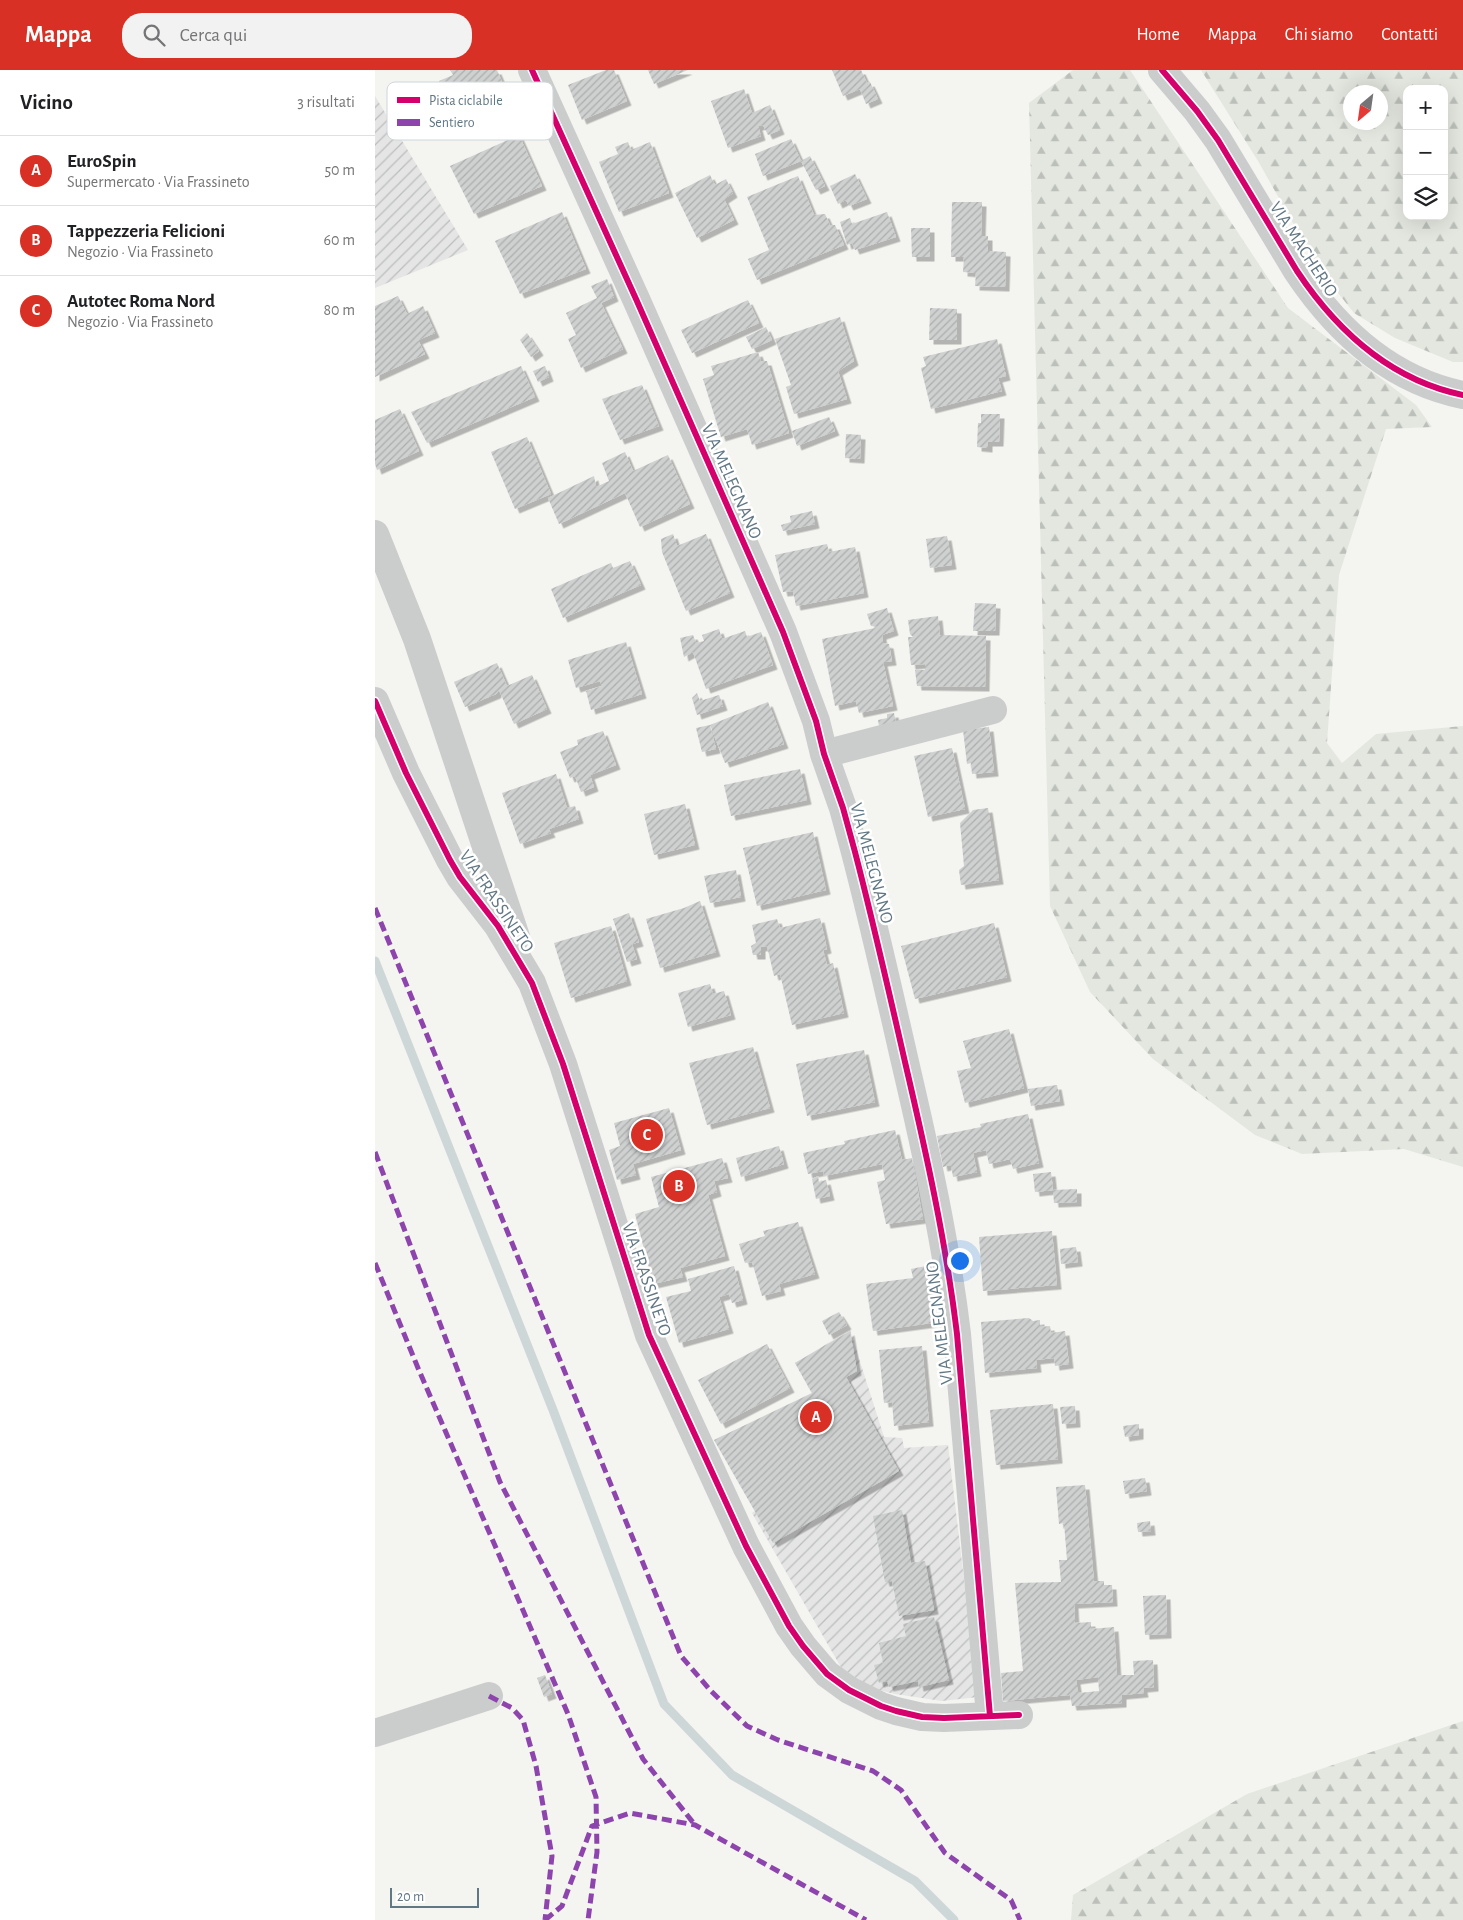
<!DOCTYPE html>
<html lang="it">
<head>
<meta charset="utf-8">
<style>
	:root { --surface:#fff; --page:#f2f2f2; --text:#202124; --muted:#757577; --line:#e0e0e0; --accent:#d93025 }
	body { margin:0; font-family:"Alegreya Sans",sans-serif; background:var(--page); color:var(--text) }
	.controls { position:absolute; right:15px; top:15px; display:grid; overflow:hidden; border-radius:10px; box-shadow:0 5px 20px #0002 }
	.controls button { width:45px; height:45px; display:grid; place-items:center; padding:0; border:0; border-bottom:1px solid var(--line); background:var(--surface); color:var(--text); font:25px sans-serif }
	.compass { position:absolute; left:968px; top:15px; width:45px; height:45px; border-radius:50%; background:var(--surface); box-shadow:0 5px 20px #0002; rotate:209deg }
	.scale { position:absolute; left:15px; bottom:12px; width:89px; box-sizing:border-box; padding-left:5px; border:2px solid #617784; border-top:0; font-size:14px; line-height:18px; white-space:nowrap; color:#617784; -webkit-text-stroke:4px #fff; paint-order:stroke }
	.you { position:absolute; left:584px; top:1190px; width:18px; height:18px; margin:-12px; border:4px solid #fff; border-radius:50%; background:#1a73e8; box-shadow:0 0 0 8px #1a73e833 }
	.badge { display:grid; place-items:center; width:32px; height:32px; border-radius:50%; background:var(--accent); color:#fff; font-size:16px; font-weight:700 }
	.pin { position:absolute; translate:-50% -50%; border:2px solid #fff; box-shadow:0 1px 5px #0006 }
	.list { margin:0; padding:0; list-style:none }
	h2 { display:flex; justify-content:space-between; align-items:center; height:65px; margin:0; padding:0 20px; font-size:21px }
	h2 small { font-size:16px; font-weight:400; color:var(--muted) }
	.list li { display:grid; grid-template-columns:32px 1fr auto; gap:15px; align-items:center; box-sizing:border-box; height:70px; padding:0 20px; border-top:1px solid var(--line) }
	.list b { display:block; font-size:19px; white-space:nowrap }
	.list p { margin:0; font-size:16px; white-space:nowrap; color:var(--muted) }
	.list em { font-size:16px; font-style:normal; color:var(--muted) }
	.icon { flex:none; width:28px; height:28px; fill:none; stroke:currentColor; stroke-width:2; stroke-linecap:round; stroke-linejoin:round }
	.map { position:relative; flex:none; width:1088px; height:1850px; overflow:hidden }
	header { display:flex; align-items:center; gap:30px; box-sizing:border-box; height:70px; padding:0 25px; background:var(--accent); color:#fff }
	header strong { font-size:24px }
	nav { display:flex; gap:28px; margin-inline-start:auto; font-size:18px }
	.search { width:350px; height:45px; background:var(--page); display:flex; align-items:center; gap:12px; box-sizing:border-box; padding:0 18px; border-radius:20px; color:var(--muted); font-size:19px }
	main { display:flex }
	aside { flex:1; background:var(--surface) }
	.map>svg:first-child { display:block }
	.industrial { fill:url(#industrial-furrows) }
	.forest { fill:url(#forest-firs); fill-rule:evenodd }
	.lines { fill:none; stroke-linecap:round; stroke-linejoin:round }
	.stream { stroke:#cdd7d8; stroke-width:9 }
	.building { fill:url(#building-hatch); fill-rule:evenodd; filter:url(#shadow) }
	.minor { stroke:#cbcdcd; stroke-width:28 }
	.quiet { stroke:#8e44ad; stroke-width:5; stroke-dasharray:10 5; stroke-linecap:butt }
	.cycleway-casing { stroke:#fff; stroke-width:9 }
	.cycleway { stroke:#d6006c; stroke-width:6 }
	.labels { text-anchor:middle; stroke-width:5; stroke-linejoin:round; paint-order:stroke }
	.street-label { font-size:18px; fill:#617784; stroke:#fff }
	.key { fill:#fff; stroke:#d0d6da; stroke-width:1 }
	.key-label { font-size:14px; fill:#617784 }
</style>
</head>
<body>
<header>
<strong>Mappa</strong>
<div class="search"><svg class="icon" aria-label="search" viewBox="0 0 24 24"><circle cx="10" cy="10" r="6"/><path d="M15 15l6 6"/></svg>Cerca qui</div>
<nav><a>Home</a><a>Mappa</a><a>Chi siamo</a><a>Contatti</a></nav>
</header>
<main>
<aside>
<h2>Vicino<small>3 risultati</small></h2>
<ul class="list">
<li><span class="badge">A</span><div><b>EuroSpin</b><p>Supermercato · Via Frassineto</p></div><em>50 m</em></li>
<li><span class="badge">B</span><div><b>Tappezzeria Felicioni</b><p>Negozio · Via Frassineto</p></div><em>60 m</em></li>
<li><span class="badge">C</span><div><b>Autotec Roma Nord</b><p>Negozio · Via Frassineto</p></div><em>80 m</em></li>
</ul>
</aside>
<div class="map">
<svg width="1088" height="1850" viewBox="0 0 1088 1850">
	<defs>
		<pattern id="industrial-furrows" width="10" height="10" patternUnits="userSpaceOnUse" patternTransform="scale(1.25)"><rect width="10" height="10" fill="#e4e5e4"/><path d="M-1 1l2-2M0 10L10 0M9 11l2-2" fill="none" stroke="#bcbebe"/></pattern>
		<pattern id="forest-firs" width="22" height="20" patternUnits="userSpaceOnUse" patternTransform="scale(1.25)"><rect width="22" height="20" fill="#e4e7df"/><path d="M5 1l3.5 6h-7zM16 11l3.5 6h-7z" fill="#bcc0ba"/></pattern>
		<pattern id="building-hatch" width="6" height="6" patternUnits="userSpaceOnUse" patternTransform="scale(1.25)"><rect width="6" height="6" fill="#cfd1d0"/><path d="M-1 1l2-2M0 6l6-6M5 7l2-2" fill="none" stroke="#abaeae"/></pattern>
		<filter id="shadow"><feDropShadow dx="4.5" dy="4.5" stdDeviation="0" flood-color="#0004"/></filter>
	</defs>
	<rect width="100%" height="100%" fill="#f4f4f1"/>
	<path class="industrial" d="M0 26 93 180 0 218Z
		M475 1260 509 1367 527 1368 529 1378 573 1375 603 1627 567 1631 520 1624 480 1614 471 1606 377 1443 384 1438 339 1370 437 1324 420 1293Z"/>
	<path class="forest" d="M698 0H755L913 238 1041 335 1057 357 1011 359 964 505 952 673 967 693 1001 664 1088 656V1097L1029 1079 927 1084 880 1065 778 989 715 922 675 836 654 33Z
		M826 0H1088V292H1078L1020 268 979 243 944 199 883 91ZM1032 19H1069V146H1032ZM976 22H1006V52H976Z
		M1088 1651V1850H696L698 1825 872 1724Z"/>
	<g class="lines">
		<path class="stream" d="M0 891 178 1340 289 1634 357 1705 540 1811 579 1850"/>
	</g>
	<path class="building" d="M75 0H122L135 31 81 53 64 11 78 5Z
		M231 0H239L252 31 207 50 193 15Z
		M273 0H313L279 14Z
		M457 0H486L492 13 495 12 503 29 491 34 485 19 468 26Z
		M369 19 377 43 395 35 405 60 393 65 388 55 383 56 386 66 353 78 336 31Z
		M144 65 167 116 99 144 75 96Z
		M416 69 426 91 388 106 380 84Z
		M253 72 256 80 275 72 294 123 244 142 224 92 243 84 240 77Z
		M435 86 450 116 441 120 426 91Z
		M480 104 492 129 474 136 471 130 463 134 455 116Z
		M335 105 340 115 351 109 358 123 349 129 359 150 322 168 300 123Z
		M423 106 439 145 450 144 455 155H460L469 175 382 210 373 189 394 180 372 127Z
		M577 132H607L606 166H613V181L631 182 630 217 600 216 601 203 588 202 589 187H576Z
		M187 142 211 199 145 224 120 171Z
		M512 142 521 167 480 180 477 173 472 175 465 152 475 148 477 154Z
		M536 158H555V187H537Z
		M232 209 239 227 226 233 248 279 206 298 193 269 201 265 191 243 222 228 216 216Z
		M23 226 32 244 48 236 60 263 43 270 50 284 0 307V236Z
		M373 230 384 253 317 283 306 260Z
		M555 238 582 239V270H554Z
		M465 247 479 291 463 301 472 329 419 344 411 317 416 315 400 269Z
		M391 257 397 270 377 279 371 267Z
		M152 263 164 281 156 287 145 270Z
		M622 269 631 306 623 308 627 321 556 339 546 298 551 296 548 287Z
		M383 282 386 291H392L414 363 377 375 372 359 346 367 328 309 339 305 336 296Z
		M146 296 160 327 52 373 36 342Z
		M170 296 174 307 163 312 158 301Z
		M267 315 284 356 245 370 227 329Z
		M25 339 44 381 2 400 0 394V350Z
		M606 344H625L624 372H613V378L602 377 603 353H606Z
		M454 347 460 361 422 376 417 361Z
		M471 364 486 365 485 389 470 388Z
		M152 367 176 424 140 439 116 382Z
		M250 382 258 401 293 385 315 434 265 457 250 423 184 454 173 428 219 406 221 417 234 411 227 393Z
		M437 441 440 454 408 461 406 455 416 452 415 446Z
		M298 464 302 476 331 464 355 523 311 541 287 482 286 469Z
		M572 466 577 495 555 498 551 469Z
		M452 474 454 482 480 477 489 523 421 536 418 521 408 522 400 485Z
		M255 491 266 515 188 548 176 519 236 493 238 498Z
		M600 533 621 534 620 561H598Z
		M512 538 519 561 507 565 508 573 514 574 517 591 508 592 518 636 484 643 481 631 460 636 447 569 505 557 496 556 492 544Z
		M563 546 565 565 611 566 610 617 542 616 540 600H550V594L536 595 533 567H538L535 564 533 550Z
		M344 559 347 569 370 561 372 567 386 562 398 595 331 619 318 582 309 587 305 568 318 565 321 573 329 571 327 565Z
		M251 572 267 624 216 640 211 621 227 616 225 611 201 618 193 590Z
		M122 593 132 616 157 605 172 639 139 654 124 620 121 624 90 637 79 612Z
		M322 623 325 631 344 625 348 636 322 645 317 628Z
		M393 632 409 674 350 693 335 655Z
		M519 643 521 653 504 656 503 650 512 648V644Z
		M335 655 341 679 327 682 321 658Z
		M614 657 619 702 597 704 596 693 592 694 588 660Z
		M228 661 241 695 215 705 219 717 206 722 200 706 195 708 185 682 203 675 202 670Z
		M577 678 590 739 553 747 539 686Z
		M425 699 432 730 356 746 349 715Z
		M181 704 192 738 200 736 204 749 174 759 176 763 145 774 127 723Z
		M310 734 320 775 279 785 269 744Z
		M613 738 624 810 586 815 584 800 589 796 585 753 598 740Z
		M438 762 451 820 382 836 368 778Z
		M361 800 366 827 335 833 329 806Z
		M325 831 341 882 285 898 271 849 309 838Z
		M254 843 264 872 257 874 262 889 252 892 238 849Z
		M445 848 452 879 448 880 452 895 458 893 469 943 417 955 405 904 399 906 392 876 386 877V885H378L376 876 381 873 377 855 402 849 405 858Z
		M619 853 632 907 540 929 526 876Z
		M236 856 252 911 196 928 179 873Z
		M335 914 338 924 349 921 356 945 313 957 303 923Z
		M634 959 649 1018 590 1033 582 1001 596 998 588 971Z
		M378 977 395 1038 332 1055 314 993Z
		M489 980 500 1032 432 1046 421 994Z
		M682 1015 685 1031 656 1036 653 1019Z
		M294 1038 306 1080 258 1094 261 1105 242 1110 234 1080 245 1076 239 1053Z
		M653 1044 664 1093 638 1099 635 1089 614 1094 611 1080 598 1083 602 1102 578 1107 576 1095 568 1097 562 1066 606 1057 605 1054Z
		M520 1060 527 1090 537 1088 548 1149 511 1154 502 1112 510 1110 507 1094 449 1106 448 1101 433 1104 428 1083 470 1074 469 1071Z
		M404 1076 409 1094 366 1107 361 1088Z
		M347 1088 353 1108 339 1111 342 1122 333 1125 350 1186 305 1198 308 1207 278 1214 260 1144 284 1137 276 1107Z
		M676 1102 678 1120 702 1119V1132L679 1133 678 1120 660 1122 658 1104Z
		M443 1106 444 1112 451 1110 455 1126 441 1129 437 1109Z
		M423 1152 440 1204 404 1214 406 1221 387 1226 377 1192 370 1193 364 1174 390 1166 388 1161Z
		M677 1161 682 1215 608 1221 604 1167Z
		M701 1177 703 1192 686 1194 685 1179Z
		M556 1195 563 1235 554 1236 557 1253 498 1261 491 1214 538 1208 536 1199Z
		M359 1196 368 1230 357 1233 354 1224 344 1227 354 1259 304 1273 291 1227 316 1221 313 1209Z
		M464 1242 472 1255 454 1265 447 1251Z
		M654 1248 658 1251 665 1250V1257L675 1256 676 1263 690 1261 694 1294 680 1296 679 1288 661 1290 662 1298 610 1303 606 1252Z
		M475 1261 482 1301 471 1307 524 1401 398 1473 339 1370 437 1323 420 1293Z
		M392 1274 415 1318 346 1354 323 1310Z
		M547 1276 554 1352 519 1356 517 1332 509 1333 504 1280Z
		M678 1334 683 1389 621 1395 615 1340Z
		M700 1336 701 1353 687 1354 685 1337Z
		M764 1354V1365L750 1367 748 1356Z
		M770 1408 772 1421 750 1424 748 1411Z
		M710 1415 719 1511H729V1515H737L738 1532 699 1534 700 1553 716 1552V1559L739 1557 742 1605H759L758 1591 778 1590 779 1617 768 1618 769 1623 747 1625V1633L697 1636 695 1625 628 1631 626 1603 648 1601 640 1513 686 1512 684 1490H692L689 1453 684 1454 681 1417ZM723 1607 724 1621 703 1623 701 1610Z
		M527 1440 536 1493 550 1491 559 1540 524 1546 517 1511 510 1512 498 1446Z
		M775 1451 776 1461 763 1462 762 1453Z
		M791 1525 792 1564 770 1565 768 1526Z
		M559 1547 574 1610 544 1617 543 1611 514 1617 512 1611 504 1613 499 1595 508 1593 504 1573 531 1566 528 1554Z
		M170 1605 177 1624 169 1627 162 1608Z"/>
	<g class="lines">
		<path class="minor" d="M157 0 261 229 408 562 441 651 449 684 468 738 480 782C498 851 514 922 530 992 551 1082 571 1172 582 1264L615 1646
			M787 0 822 41 843 70 922 201C962 261 1015 310 1088 325
			M0 464 42 569 141 867
			M0 631 31 703 75 790 85 807 123 856 157 913 188 994 274 1265 371 1476 414 1556 428 1576 452 1604 474 1620 506 1636 521 1641 547 1647 569 1648 644 1645
			M449 684 618 640
			M0 1663 114 1626"/>
		<path class="quiet" d="M0 838 306 1586 336 1621 372 1656 403 1670 498 1701 526 1720 570 1783 636 1830 645 1850
			M0 1082 125 1412 268 1689 320 1755
			M0 1193 43 1298 193 1644 221 1727 222 1782 213 1850
			M114 1626 137 1638 148 1650 161 1696 177 1786 170 1850
			M170 1850 187 1836 217 1756 255 1743 320 1755 491 1850"/>
		<defs>
			<path id="cycleway" d="M157 0 261 229 408 562 441 651 449 684 468 738 480 782C498 851 514 922 530 992 551 1082 571 1172 582 1264L615 1646
				M787 0 822 41 843 70 922 201C962 261 1015 310 1088 325
				M0 631 31 703 75 790 85 807 123 856 157 913 188 994 274 1265 371 1476 414 1556 428 1576 452 1604 474 1620 506 1636 521 1641 547 1647 569 1648 644 1645"/>
		</defs>
		<use href="#cycleway" class="cycleway-casing"/>
		<use href="#cycleway" class="cycleway"/>
	</g>
	<g class="labels">
		<g class="street-label">
			<text transform="translate(929 179) rotate(57)" y="6">VIA MACHERIO</text>
			<text transform="translate(357 411) rotate(66)" y="6">VIA MELEGNANO</text>
			<text transform="translate(497 793) rotate(75)" y="6">VIA MELEGNANO</text>
			<text transform="translate(122 831) rotate(56)" y="6">VIA FRASSINETO</text>
			<text transform="translate(272 1209) rotate(71)" y="6">VIA FRASSINETO</text>
			<text transform="translate(564 1253) rotate(-97)" y="6">VIA MELEGNANO</text>
		</g>
	</g>
	<rect x="12" y="12" width="166" height="58" rx="8" class="key"/>
	<rect x="22" y="27" width="23" height="6" fill="#d6006c"/>
	<rect x="22" y="49" width="23" height="7" fill="#8e44ad"/>
	<g class="key-label">
		<text x="54" y="35">Pista ciclabile</text>
		<text x="54" y="57">Sentiero</text>
	</g>
</svg>
<div class="controls">
<button>+</button>
<button>−</button>
<button><svg class="icon" aria-label="layers" viewBox="0 0 24 24"><path d="M12 4l9 5-9 5-9-5zM3 14l9 5 9-5"/></svg></button>
</div>
<svg class="compass" viewBox="-18 -18 36 36"><path d="M0-13l5 13h-10z" fill="#e53935"/><path d="M0 13l5-13h-10z" fill="#757577"/></svg>
<div class="scale">20 m</div>
<div class="you"></div>
<div class="pin badge" style="left:441px;top:1347px">A</div>
<div class="pin badge" style="left:304px;top:1116px">B</div>
<div class="pin badge" style="left:272px;top:1065px">C</div>
</div>
</main>
</body>
</html>
